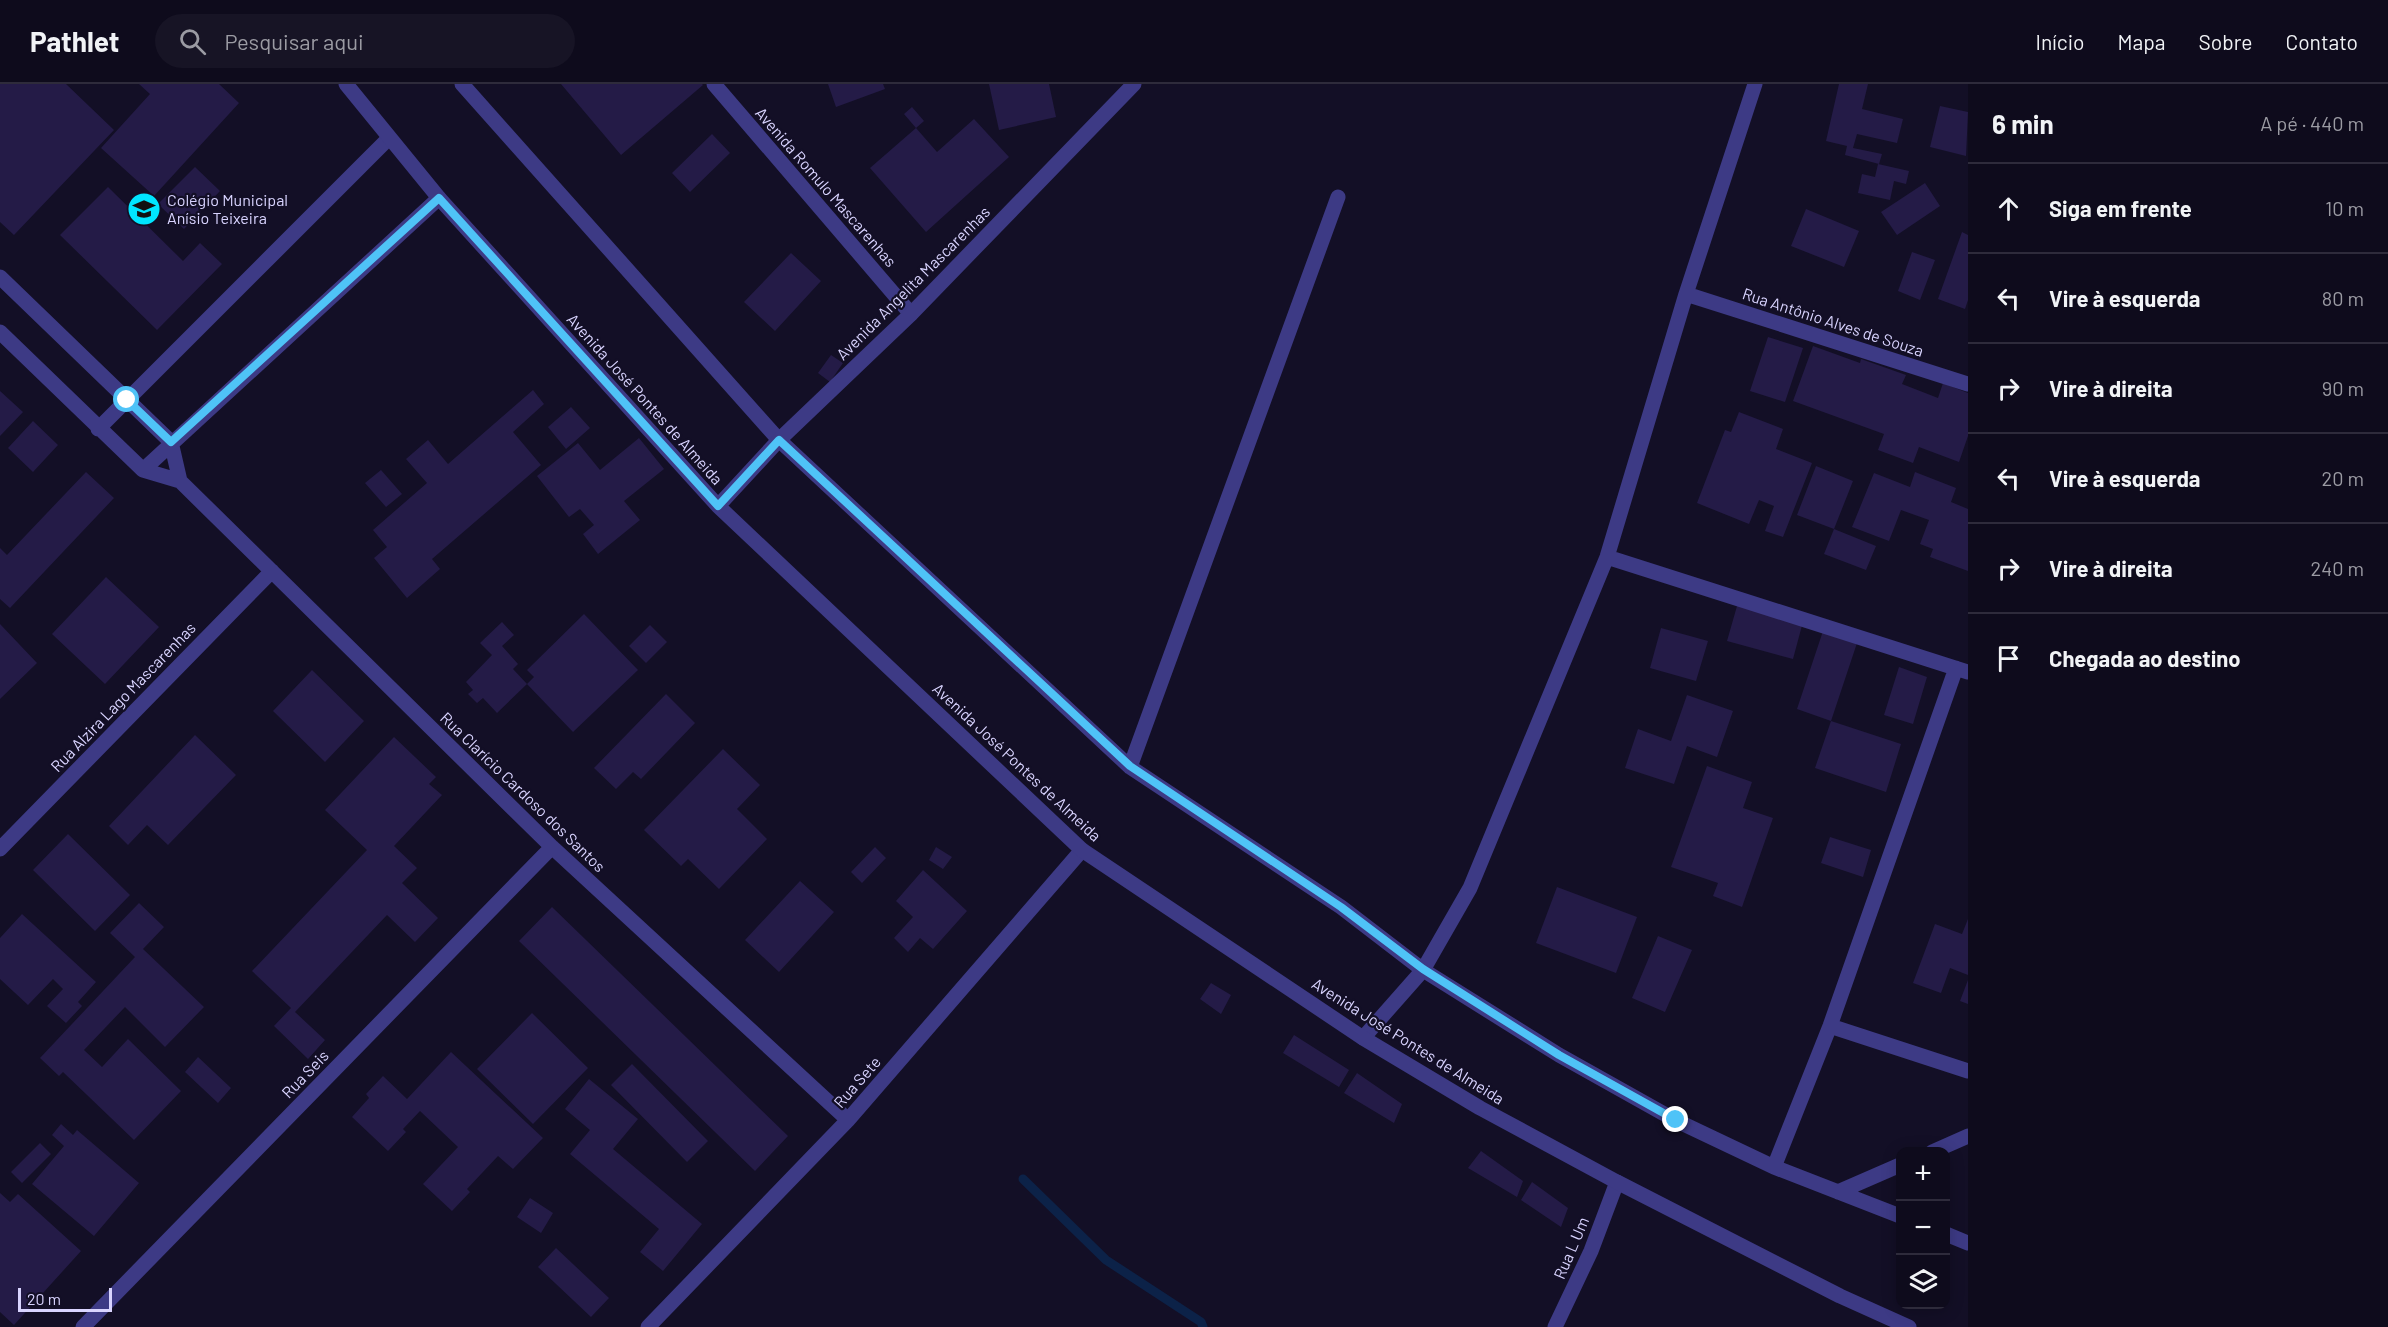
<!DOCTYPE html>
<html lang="pt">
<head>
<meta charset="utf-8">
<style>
	:root { --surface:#0e0b1c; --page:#171425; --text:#f1f3f6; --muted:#9b9ba3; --line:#2e2b3b }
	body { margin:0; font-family:Barlow,sans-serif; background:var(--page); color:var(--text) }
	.controls { position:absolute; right:18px; bottom:18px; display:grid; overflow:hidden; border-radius:12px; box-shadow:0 3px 15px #0003 }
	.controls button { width:54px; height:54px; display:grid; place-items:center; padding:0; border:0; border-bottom:2px solid var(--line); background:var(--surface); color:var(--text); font:30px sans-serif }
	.scale { position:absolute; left:18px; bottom:15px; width:94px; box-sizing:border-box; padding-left:6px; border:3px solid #d9d4ff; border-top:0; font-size:16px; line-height:21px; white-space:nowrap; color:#d9d4ff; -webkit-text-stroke:4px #130f26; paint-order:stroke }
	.stop { position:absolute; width:18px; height:18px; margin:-14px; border:4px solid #4fc3f7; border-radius:50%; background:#fff }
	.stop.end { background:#4fc3f7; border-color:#fff; box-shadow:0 2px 6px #0008 }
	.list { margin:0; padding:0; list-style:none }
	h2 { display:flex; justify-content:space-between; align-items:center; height:78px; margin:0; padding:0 24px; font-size:26px }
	h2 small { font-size:20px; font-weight:400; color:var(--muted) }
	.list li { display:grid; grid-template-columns:39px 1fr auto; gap:18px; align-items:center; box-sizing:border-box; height:90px; padding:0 24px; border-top:2px solid var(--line) }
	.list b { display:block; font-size:22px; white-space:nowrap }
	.list em { font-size:20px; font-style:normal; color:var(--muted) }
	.icon { flex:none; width:33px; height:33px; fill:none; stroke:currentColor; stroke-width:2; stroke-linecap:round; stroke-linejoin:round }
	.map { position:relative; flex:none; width:1968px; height:1243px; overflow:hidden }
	header { display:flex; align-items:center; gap:36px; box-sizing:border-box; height:84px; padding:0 30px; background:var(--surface); border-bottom:2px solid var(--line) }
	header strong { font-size:28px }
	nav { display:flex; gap:33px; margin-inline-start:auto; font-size:21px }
	.search { width:420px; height:54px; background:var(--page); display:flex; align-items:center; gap:15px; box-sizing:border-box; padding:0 21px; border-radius:33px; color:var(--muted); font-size:22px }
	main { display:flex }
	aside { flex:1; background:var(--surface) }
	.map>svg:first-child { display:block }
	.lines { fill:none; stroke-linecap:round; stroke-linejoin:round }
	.stream { stroke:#0c2248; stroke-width:9 }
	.building { fill:#241b47 }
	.minor { stroke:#3d3a85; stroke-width:15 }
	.tertiary { stroke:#3d3a85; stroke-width:15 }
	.route { stroke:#4fc3f7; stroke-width:8 }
	.labels { text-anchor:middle; stroke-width:4.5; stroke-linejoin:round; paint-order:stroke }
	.street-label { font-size:16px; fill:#d9d4ff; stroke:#130f26 }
	.poi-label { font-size:16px; fill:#d9d4ff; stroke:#130f26; text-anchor:start }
</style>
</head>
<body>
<header>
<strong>Pathlet</strong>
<div class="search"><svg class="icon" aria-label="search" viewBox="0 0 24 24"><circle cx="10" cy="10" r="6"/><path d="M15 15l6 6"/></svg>Pesquisar aqui</div>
<nav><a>Início</a><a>Mapa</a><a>Sobre</a><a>Contato</a></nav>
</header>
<main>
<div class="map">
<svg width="1968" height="1243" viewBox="0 0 1968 1243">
	<rect width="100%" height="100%" fill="#130f26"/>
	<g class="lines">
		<path class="stream" d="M1023 1095 1106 1176 1201 1238 1203 1243"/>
	</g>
	<path class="building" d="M0 0H66L114 46 14 151 0 138Z
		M139 0H219L239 19 154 112 101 64 150 10Z
		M561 0H702L703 1 621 71Z
		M828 0H883L885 5 836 23Z
		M989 0H1049L1056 33 999 46Z
		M1839 0H1868L1862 25 1903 35 1897 59 1857 50 1853 64 1882 70 1879 80 1845 71 1847 62 1826 57Z
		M1940 22 1968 28 1966 72 1930 63Z
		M912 23 924 37 916 44 904 30Z
		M974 35 1009 73 926 148 870 84 916 44 937 68Z
		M712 50 730 69 690 108 672 89Z
		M1878 80 1909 87 1906 100 1894 97 1890 116 1858 109 1862 90 1875 93Z
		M195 83 220 107 184 145 158 120Z
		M1925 99 1940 122 1897 151 1881 128Z
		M108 103 183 177 200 159 222 180 157 246 60 151Z
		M1806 125 1859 147 1844 183 1791 162Z
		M1962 148 1968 151V216L1965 225 1938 215Z
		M1912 168 1935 176 1920 216 1898 207Z
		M791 169 821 197 775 247 744 218Z
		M1768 253 1803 264 1785 318 1750 307Z
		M1813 262 1860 279 1861 275 1906 291 1902 300 1938 314 1943 299 1968 309V352L1959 378 1919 363 1913 379 1878 366 1884 350 1793 317Z
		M831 271 843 279 830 298 818 289Z
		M533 306 544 320 513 348 541 381 432 475 440 485 407 514 374 474 387 463 373 446 427 399 406 375 428 356 448 380Z
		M0 307 23 328 0 352Z
		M571 323 590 344 566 365 548 343Z
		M1739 328 1783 345 1776 365 1812 379 1783 453 1765 447 1774 422 1759 416 1749 440 1697 419 1725 346 1731 348Z
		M33 337 58 361 33 388 8 364Z
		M639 354 664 385 624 417 640 436 598 470 583 450 594 441 580 425 569 433 537 392 578 359 600 386Z
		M1816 382 1853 397 1834 445 1876 462 1866 486 1824 470 1834 445 1797 431Z
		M381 386 402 410 386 423 365 399Z
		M86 388 114 414 10 524 0 515V464L7 471Z
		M1915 388 1956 404 1951 418 1968 425V487L1930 473 1933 465 1920 460 1929 436 1901 426 1889 457 1852 443 1874 389 1910 403Z
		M106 493 159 543 105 600 52 550Z
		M1739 515 1804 534 1793 575 1727 557Z
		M584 530 638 586 573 648 527 600 497 629 483 614 477 619 468 610 473 606 466 598 492 571 480 559 502 538 514 551 502 562 518 580 513 585 527 600 534 593 527 586Z
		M0 540 37 579 0 615Z
		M650 541 667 558 646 579 629 562Z
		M1661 544 1708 557 1696 597 1650 584Z
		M1823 547 1857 559 1831 637 1797 625Z
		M1899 583 1927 593 1913 640 1884 631Z
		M312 586 364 637 325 678 273 627Z
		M666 610 695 639 641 695 633 688 616 705 594 684Z
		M1687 611 1733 627 1717 673 1687 662 1674 700 1625 684 1638 645 1671 657Z
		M1831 637 1901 660 1886 708 1815 684Z
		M195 651 236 691 168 761 147 741 128 761 109 742Z
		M394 653 436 693 429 700 442 711 394 762 417 784 402 799 438 834 415 858 387 831 295 928 325 956 308 975 274 942 291 924 252 887 367 766 325 726Z
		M723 665 760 701 737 725 767 755 719 805 688 775 681 782 644 746Z
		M1707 682 1752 698 1743 724 1773 734 1742 823 1713 812 1718 799 1671 783Z
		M68 750 130 811 95 847 33 786Z
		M1830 753 1871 766 1863 793 1821 779Z
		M875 763 886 774 862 799 851 788Z
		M936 763 952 773 943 785 929 776Z
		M923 786 967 827 933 865 920 854 908 868 894 854 913 833 896 817Z
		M800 797 834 828 779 888 745 856Z
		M1557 803 1637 833 1616 889 1536 859Z
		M139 819 164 843 143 865 204 923 165 963 125 923 84 966 102 983 128 955 181 1007 134 1056 63 988 59 992 40 974 135 873 110 849Z
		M552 823 788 1052 755 1087 519 857Z
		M22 830 96 898 78 918 82 922 66 939 47 922 63 905 53 895 28 921 0 895V854Z
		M1968 835V891L1950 884 1941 909 1913 899 1935 840 1962 850Z
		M1658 852 1692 866 1665 928 1632 914Z
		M1968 896V920L1960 917Z
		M1211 899 1231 911 1221 930 1200 915Z
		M532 929 588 984 533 1040 477 985Z
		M1294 951 1349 986 1339 1003 1283 969Z
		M451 968 543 1054 513 1085 498 1072 467 1105 470 1108 452 1127 423 1100 458 1063 420 1027 403 1045 406 1048 388 1067 352 1033 369 1014 366 1010 383 992 407 1015Z
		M198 973 231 1004 218 1019 185 988Z
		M632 980 708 1057 687 1078 611 1001Z
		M1357 989 1402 1020 1394 1039 1344 1009Z
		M589 995 638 1035 613 1065 702 1140 663 1187 640 1168 659 1145 570 1070 590 1046 565 1025Z
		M61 1040 73 1051 77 1046 139 1099 94 1152 32 1100 64 1062 52 1051Z
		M40 1059 51 1070 22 1099 11 1088Z
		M1481 1067 1523 1097 1517 1113 1468 1084Z
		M1532 1098 1568 1124 1561 1143 1521 1116Z
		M0 1109 10 1118 18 1110 81 1167 14 1241 0 1228Z
		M530 1114 553 1129 541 1149 517 1133Z
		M556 1164 609 1214 591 1233 538 1183Z"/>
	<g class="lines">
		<path class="minor" d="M462 0 779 356 1130 683 1341 823 1423 886 1559 971 1675 1036 1774 1083 1900 1132
			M714 0 911 230
			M0 193 171 358 180 397
			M1686 210 1968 300
			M0 248 143 386 180 397 552 763 848 1036
			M98 345 388 55
			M143 386 439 114
			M1607 473 1968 588
			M1130 683 1338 113
			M0 765 272 487
			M1830 942 1968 987
			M1363 954 1423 886 1470 804 1607 473 1686 210 1755 0
			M1932 1068 1968 1052
			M1774 1083 1830 942 1956 584
			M1838 1108 1900 1081
			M1946 1150 1968 1159
			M83 1243 552 763
			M648 1243 848 1036 1082 766
			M1555 1243 1591 1167 1617 1098"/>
		<path class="tertiary" d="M346 0 439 114 718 422 1082 766 1363 954 1480 1024 1617 1098 1840 1212 1909 1243
			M718 422 779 356 911 230 1134 0"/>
	</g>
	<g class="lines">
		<path class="route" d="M127 316 171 358 439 114 718 422 779 356 1130 682 1341 823 1423 885 1559 971 1676 1036"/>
	</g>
	<defs>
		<symbol id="school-disc" viewBox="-11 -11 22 22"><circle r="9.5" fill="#00e5ff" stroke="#130f26"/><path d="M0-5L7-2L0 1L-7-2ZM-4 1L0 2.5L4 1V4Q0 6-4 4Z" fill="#111"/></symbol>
	</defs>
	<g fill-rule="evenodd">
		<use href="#school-disc" x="125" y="106" width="38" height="38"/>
	</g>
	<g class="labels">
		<g class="street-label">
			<text transform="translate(826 103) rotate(49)" y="6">Avenida Romulo Mascarenhas</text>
			<text transform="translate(913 199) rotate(-45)" y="6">Avenida Angelita Mascarenhas</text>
			<text transform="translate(1833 238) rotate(18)" y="6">Rua Antônio Alves de Souza</text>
			<text transform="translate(645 315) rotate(48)" y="6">Avenida José Pontes de Almeida</text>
			<text transform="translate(123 613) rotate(-46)" y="6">Rua Alzira Lago Mascarenhas</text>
			<text transform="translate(1017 678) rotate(43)" y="6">Avenida José Pontes de Almeida</text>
			<text transform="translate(523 708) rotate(44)" y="6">Rua Clarício Cardoso dos Santos</text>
			<text transform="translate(1408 957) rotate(32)" y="6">Avenida José Pontes de Almeida</text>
			<text transform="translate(305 990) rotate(-46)" y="6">Rua Seis</text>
			<text transform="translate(857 998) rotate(-49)" y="6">Rua Sete</text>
			<text transform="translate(1571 1164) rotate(-67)" y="6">Rua L Um</text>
		</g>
		<g class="poi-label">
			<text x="167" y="122">Colégio Municipal<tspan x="167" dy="18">Anísio Teixeira</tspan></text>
		</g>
	</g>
</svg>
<div class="controls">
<button>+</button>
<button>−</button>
<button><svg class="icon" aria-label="layers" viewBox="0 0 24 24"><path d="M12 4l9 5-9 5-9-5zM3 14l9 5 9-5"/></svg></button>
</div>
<div class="scale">20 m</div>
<div class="stop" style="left:127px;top:316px"></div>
<div class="stop end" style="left:1676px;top:1036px"></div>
</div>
<aside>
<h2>6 min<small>A pé · 440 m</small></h2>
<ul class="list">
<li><svg class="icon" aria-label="ahead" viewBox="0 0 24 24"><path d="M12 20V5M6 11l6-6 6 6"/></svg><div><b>Siga em frente</b></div><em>10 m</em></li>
<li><svg class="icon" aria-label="left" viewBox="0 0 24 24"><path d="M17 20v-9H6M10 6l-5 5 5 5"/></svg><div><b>Vire à esquerda</b></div><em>80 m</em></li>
<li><svg class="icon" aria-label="right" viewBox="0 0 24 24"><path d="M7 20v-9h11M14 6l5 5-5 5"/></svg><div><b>Vire à direita</b></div><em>90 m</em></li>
<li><svg class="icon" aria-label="left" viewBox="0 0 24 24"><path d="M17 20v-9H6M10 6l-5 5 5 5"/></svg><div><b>Vire à esquerda</b></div><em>20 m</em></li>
<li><svg class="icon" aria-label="right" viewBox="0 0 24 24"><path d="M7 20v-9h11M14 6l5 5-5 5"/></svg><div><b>Vire à direita</b></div><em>240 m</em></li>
<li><svg class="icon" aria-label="arrive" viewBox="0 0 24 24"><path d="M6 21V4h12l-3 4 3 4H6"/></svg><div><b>Chegada ao destino</b></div></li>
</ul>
</aside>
</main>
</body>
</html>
